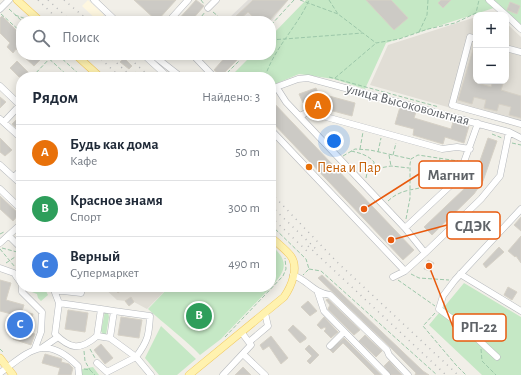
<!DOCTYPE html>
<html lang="ru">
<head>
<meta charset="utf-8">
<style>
	:root { --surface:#fff; --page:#f6f6f7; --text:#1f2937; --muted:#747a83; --line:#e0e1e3; --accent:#ea4335 }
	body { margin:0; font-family:"Alegreya Sans",sans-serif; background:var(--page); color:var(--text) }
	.controls { position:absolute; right:12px; top:12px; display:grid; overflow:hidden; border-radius:8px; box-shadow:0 2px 10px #0003 }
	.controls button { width:36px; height:36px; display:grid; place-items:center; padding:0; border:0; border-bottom:1px solid var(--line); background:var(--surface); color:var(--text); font:20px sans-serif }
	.you { position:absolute; left:334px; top:141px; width:14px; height:14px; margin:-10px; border:3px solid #fff; border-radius:50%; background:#1a73e8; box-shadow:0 0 0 6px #1a73e833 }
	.badge { display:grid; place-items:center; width:26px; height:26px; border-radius:50%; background:var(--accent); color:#fff; font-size:13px; font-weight:700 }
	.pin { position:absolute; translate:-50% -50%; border:2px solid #fff; box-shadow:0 1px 4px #0006 }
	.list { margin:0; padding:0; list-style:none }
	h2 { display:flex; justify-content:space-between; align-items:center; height:52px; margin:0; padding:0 16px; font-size:17px }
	h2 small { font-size:13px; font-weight:400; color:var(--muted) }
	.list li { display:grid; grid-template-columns:26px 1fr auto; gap:12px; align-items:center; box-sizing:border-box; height:56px; padding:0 16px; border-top:1px solid var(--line) }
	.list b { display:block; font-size:15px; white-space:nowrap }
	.list p { margin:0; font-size:13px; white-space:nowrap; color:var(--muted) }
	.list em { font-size:13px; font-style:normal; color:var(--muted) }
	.icon { flex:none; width:22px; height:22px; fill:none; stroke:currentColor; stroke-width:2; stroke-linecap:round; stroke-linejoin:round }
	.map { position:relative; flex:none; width:521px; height:375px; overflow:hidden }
	.search { position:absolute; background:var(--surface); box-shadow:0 2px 10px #0003; left:16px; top:16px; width:260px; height:44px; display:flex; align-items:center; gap:10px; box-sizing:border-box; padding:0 14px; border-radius:16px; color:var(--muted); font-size:15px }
	.panel { position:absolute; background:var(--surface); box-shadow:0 2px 10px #0003; left:16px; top:72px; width:260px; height:220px; border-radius:16px }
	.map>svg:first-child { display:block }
	.commercial { fill:#fef7e0 }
	.industrial { fill:#e0deda }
	.education { fill:#e1ded6 }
	.green { fill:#c5e8c5 }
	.building { fill:#cccac5; stroke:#d6d1c6 }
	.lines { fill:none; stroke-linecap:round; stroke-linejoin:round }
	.minor-casing { stroke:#b5b8bc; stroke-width:7 }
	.major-casing { stroke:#f2c960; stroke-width:8 }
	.path { stroke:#9cc7a9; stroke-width:1; stroke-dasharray:4 2; stroke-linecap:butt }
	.minor { stroke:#fff; stroke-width:6 }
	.major { stroke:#fff2af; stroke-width:7 }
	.rail { stroke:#b6b7b8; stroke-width:1.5; stroke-dasharray:1 5; stroke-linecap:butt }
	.food-dot { fill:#e8710a; stroke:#fff; stroke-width:1.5 }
	.labels { text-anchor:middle; stroke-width:3; stroke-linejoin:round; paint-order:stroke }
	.street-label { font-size:14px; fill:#5f6368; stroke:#fff }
	.food-label { font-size:14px; fill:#c56008; stroke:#fff; text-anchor:start }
	.leader { fill:none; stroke:#e8590c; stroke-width:1.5 }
	.callout-dot { fill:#e8590c; stroke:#fff; stroke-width:1.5 }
	.callout { fill:#fff; stroke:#e8590c; stroke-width:1.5 }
	.callout-label { font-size:15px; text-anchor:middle; font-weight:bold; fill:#5f6368 }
</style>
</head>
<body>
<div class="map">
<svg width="521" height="375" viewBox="0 0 521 375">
	<rect width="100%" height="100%" fill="#f1efe8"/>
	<path class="commercial" d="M88 0 104 15 98 21 82 6Z"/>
	<path class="industrial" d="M248 0H288L271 22 232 21 229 18Z"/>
	<path class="education" d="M476 17V81H506V23L521 37V128L370 85 388 45Z
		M103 287H169L147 309 134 302 129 306 125 301 117 300Z"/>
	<path class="green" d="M306 0H521V26L500 6 386 43 365 89 334 79 299 74 273 85H271V77H230L252 55H271V36Z
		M271 245C289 261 287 270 271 287Z
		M464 283 521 317V375H482L429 325Z
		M30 287 45 289 48 295 41 301 38 298 37 294 29 291Z
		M169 287H271L221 339 200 355C184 338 165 325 148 309Z
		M105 311 108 312 109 317 106 335H103L101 331Z
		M161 326 196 359 177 375H159L145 358Z
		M93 367 99 375H81L82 369Z"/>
	<path class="building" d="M134 0H176L157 21Z
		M196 0 204 6 191 21H177Z
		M253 0H288L269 21H257L248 12 238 21 234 18Z
		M366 0H391L408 18 394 30Z
		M441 0H451L443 8 438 3Z
		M510 2 520 6 517 14 507 10Z
		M2 16 21 35V54L16 49 13 53 7 47 10 43 0 33V18Z
		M475 43 477 83 491 87 493 81H504L501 90 521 96V118L509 115 511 107 499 104 497 111 484 108 486 100 474 97 472 104 458 100Z
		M22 55H45L34 66Z
		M227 55H242L221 76 214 70Z
		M124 58 132 66 129 69 120 62Z
		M17 61 30 74 28 77H19L10 68Z
		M316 88 318 93 355 103 352 116 314 106 316 99 303 103 299 94Z
		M0 97 6 102 0 108Z
		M271 100 414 250 403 260 271 121Z
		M400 107 416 112 414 118 451 129 453 122 469 126 464 143 445 137 443 144 413 135 414 129 395 124Z
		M21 115V130L20 131 12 124Z
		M0 138 12 150 5 156 0 152Z
		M488 138 497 141 483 181 474 194 432 235 424 227 465 188 475 175Z
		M0 196 19 214 13 221 0 209Z
		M521 217V231L514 225Z
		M521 236V263L516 256 515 257 508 251Z
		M499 247 504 252 486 268 483 264Z
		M428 260 434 263 430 271 424 269Z
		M322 275 423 371 429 375H415L416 373 390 347 318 278Z
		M0 280 11 283 6 300 24 305 22 311 33 314 28 332 35 334 31 345 13 339 19 316 0 311Z
		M112 287H125L118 293Z
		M508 287 517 292 512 300 504 295Z
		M131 297 134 302 129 306 125 301Z
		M328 299 360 330 354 335 328 309 330 305 326 300Z
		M308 301 317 311 310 316 301 307Z
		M68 310 88 313 85 332 65 329Z
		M121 317 142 320 139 338 118 335Z
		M324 317 338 332 331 338 324 331 326 329 325 327 321 329 317 325Z
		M293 325 306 337V339L300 343 288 330Z
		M365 335 382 351 376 357 359 341Z
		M271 336 288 358 281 364 269 346 263 350 260 345Z
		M344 338 381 375H375L343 343 333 353 330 350Z
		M101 344 113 358 105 364 94 350Z
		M309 345 319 355 310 364 307 361 312 356 305 349Z
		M45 354 62 359 61 362 69 364 73 368 71 375H58L60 368 42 363Z
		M389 361 402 375H391L384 366Z
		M243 367 251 375H235Z"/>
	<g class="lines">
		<defs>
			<path id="minor" d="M94 0 116 21
				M489 0 506 15
				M208 8 216 0
				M0 9 9 0
				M506 15 521 29
				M169 21 188 0
				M476 39 470 37 452 105 521 124
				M506 48 521 52
				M144 55 168 77
				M153 55 181 77
				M193 55 214 77
				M0 86 21 106
				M277 88 286 102 405 228 452 184 464 162 478 123
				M271 89 298 79 308 78 490 127 509 132 521 138
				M300 116 308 112 442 149 457 147 470 149
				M0 119 21 138
				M4 122 20 105
				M271 130 405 271 425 253
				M0 165 21 184
				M14 177 21 170
				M0 189 21 209
				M405 228 425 253 481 199 500 176 509 132
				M9 236 21 248
				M0 243 21 224
				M0 268 14 273 21 283
				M460 274 521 311
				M293 275C309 281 312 292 330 295L387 350 389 355 408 375
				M393 277 405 271
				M22 287V292L42 312 41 332 35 348
				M52 288 54 290 81 293 82 287
				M54 290 59 303 55 334C70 349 80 351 97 336L101 309 59 303
				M318 293 324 311 387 375
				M97 336 110 338 114 311 101 309
				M110 338 136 357C148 341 149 335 150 316L114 311
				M249 342 268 326 265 313
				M330 346 344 332
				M42 348 58 337
				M243 354 265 375
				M497 357 470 332 439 309 443 296 455 280 521 209
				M97 363 107 372 136 357 151 375
				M0 373C30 351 45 333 78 366L79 375
				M223 375 251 345 242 333"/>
			<path id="major" d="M17 0 40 21
				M76 55 100 77
				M0 358 13 375
				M189 375 284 297C291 287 300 267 290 255 285 249 277 243 271 237"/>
		</defs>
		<use href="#minor" class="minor-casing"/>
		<use href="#major" class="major-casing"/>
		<path class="path" d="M201 0 204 4
			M300 0 338 14 363 33
			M329 0 338 14
			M9 9 22 21
			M213 12 224 21
			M1 14 21 32
			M15 15 29 20
			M198 21 205 12
			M238 21 246 18
			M271 25 294 0
			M419 32 427 15 428 0
			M271 40 363 33 376 43 399 39 428 29 455 23 476 13 479 0
			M45 55 69 77
			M58 55 82 77
			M204 59 208 55
			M135 72 141 77
			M32 77 53 55
			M223 77 245 55
			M265 77C274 48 298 26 309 0
			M329 77 439 107
			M335 78 375 44
			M16 94 21 89
			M492 134 502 138
			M512 143 521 145
			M360 149 363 132
			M351 151C360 153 368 155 374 162V169L391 166 409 168
			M378 152 381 138
			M389 155 391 166
			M393 155 396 143
			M343 156 355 149 370 150 411 159
			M366 178 367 173 373 169
			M388 201C411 179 434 202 440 158
			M406 219 410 198V164L411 159 418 155 458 161
			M271 225 306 259 309 269 303 275
			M0 234 4 232
			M2 248 17 252
			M0 249 15 267
			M6 263 21 253
			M309 269 321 271 437 375
			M411 274 419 278 449 280
			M398 280 435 306
			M435 313 423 326 456 365 466 375
			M225 337 283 276 286 269 285 258
			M0 349 3 352
			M90 349 95 358
			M481 349 482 361 496 375
			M84 351 85 361 90 370
			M84 369 90 370 95 375"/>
		<use href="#minor" class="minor"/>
		<use href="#major" class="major"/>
		<path class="rail" d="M38 0 60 21
			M48 0 71 21
			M64 0 89 21
			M97 55 120 77
			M108 55 132 77
			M126 55 150 77
			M271 193 337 262 458 375
			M271 206 316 249
			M271 217 309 253
			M308 246 446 375"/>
	</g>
	<circle class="food-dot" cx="309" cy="167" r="4"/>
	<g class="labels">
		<g class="street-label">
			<text transform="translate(408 104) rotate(15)" y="5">улица Высоковольтная</text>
		</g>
		<g class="food-label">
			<text x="317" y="172">Пена и Пар</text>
		</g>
	</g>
	<path class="leader" d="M364 209L419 174M391 240L447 225M429 266L453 327"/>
	<g class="callout-dot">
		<circle cx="364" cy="209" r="4"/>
		<circle cx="391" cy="240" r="4"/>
		<circle cx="429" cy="266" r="4"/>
	</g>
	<g class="callout">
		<rect x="419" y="161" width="63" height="27" rx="4"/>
		<rect x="447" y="212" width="53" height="27" rx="4"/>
		<rect x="453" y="314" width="53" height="27" rx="4"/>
	</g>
	<g class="callout-label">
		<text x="451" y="180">Магнит</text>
		<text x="473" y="231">СДЭК</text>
		<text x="479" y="332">РП-22</text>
	</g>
</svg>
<div class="controls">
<button>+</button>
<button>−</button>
</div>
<div class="you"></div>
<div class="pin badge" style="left:318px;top:106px;background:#e8710a">A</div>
<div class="pin badge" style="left:199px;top:316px;background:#2e9e5b">B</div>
<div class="pin badge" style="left:20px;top:325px;background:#3f7fe0">C</div>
<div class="search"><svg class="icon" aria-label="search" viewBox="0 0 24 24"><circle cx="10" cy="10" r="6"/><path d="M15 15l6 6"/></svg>Поиск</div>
<section class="panel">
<h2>Рядом<small>Найдено: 3</small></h2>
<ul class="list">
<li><span class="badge" style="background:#e8710a">A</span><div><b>Будь как дома</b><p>Кафе</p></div><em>50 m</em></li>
<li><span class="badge" style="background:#2e9e5b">B</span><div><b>Красное знамя</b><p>Спорт</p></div><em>300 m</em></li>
<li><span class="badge" style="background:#3f7fe0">C</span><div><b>Верный</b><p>Супермаркет</p></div><em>490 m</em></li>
</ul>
</section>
</div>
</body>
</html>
